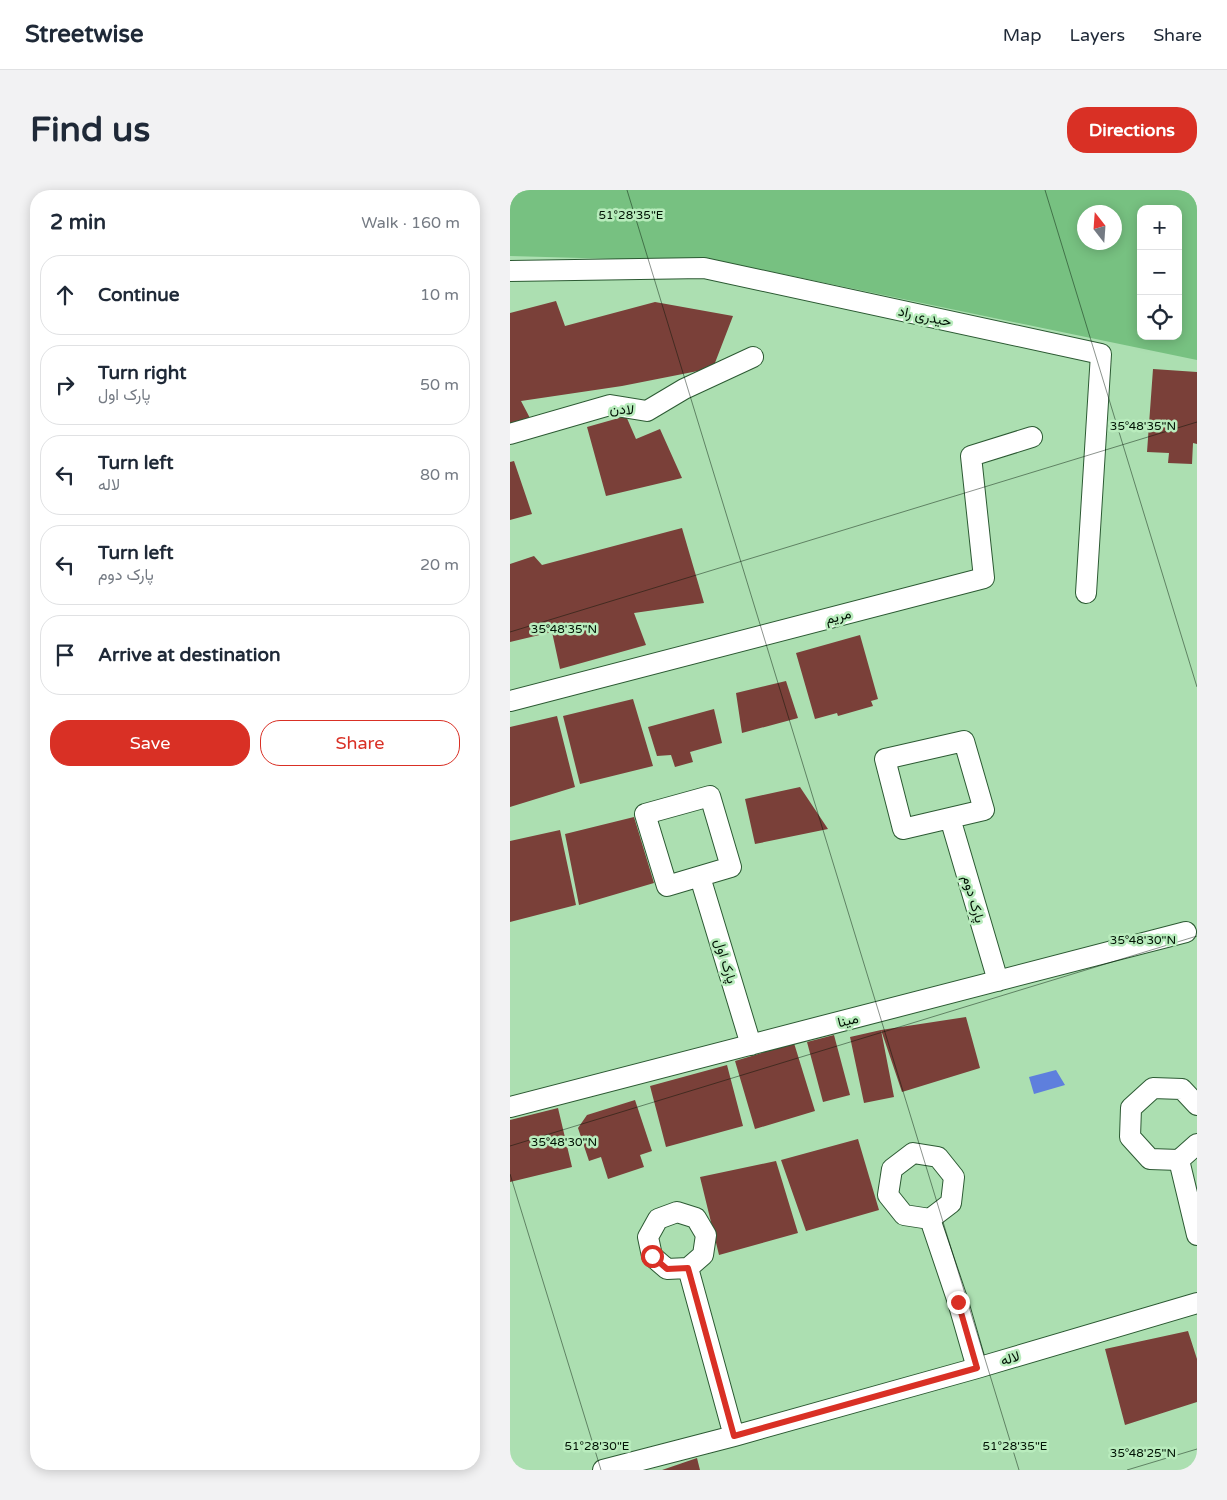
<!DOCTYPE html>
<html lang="en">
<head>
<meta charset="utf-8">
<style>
	:root { --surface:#fff; --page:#f2f2f3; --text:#1f2937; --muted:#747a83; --line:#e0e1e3; --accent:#d93025 }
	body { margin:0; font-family:"Varela Round",Vazirmatn,sans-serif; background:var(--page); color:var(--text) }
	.controls { position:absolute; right:15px; top:15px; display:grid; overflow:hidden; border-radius:10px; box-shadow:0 2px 12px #0003 }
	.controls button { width:45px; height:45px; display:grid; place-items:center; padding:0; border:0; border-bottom:1px solid var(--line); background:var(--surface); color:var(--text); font:25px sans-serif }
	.compass { position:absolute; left:567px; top:15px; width:45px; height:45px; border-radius:50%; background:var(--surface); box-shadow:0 2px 12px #0003; rotate:343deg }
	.stop { position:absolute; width:15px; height:15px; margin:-11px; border:4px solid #d93025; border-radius:50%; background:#fff }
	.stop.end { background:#d93025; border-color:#fff; box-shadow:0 1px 5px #0008 }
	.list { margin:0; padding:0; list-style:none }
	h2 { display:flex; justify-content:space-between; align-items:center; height:65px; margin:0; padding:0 20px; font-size:21px }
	h2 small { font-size:16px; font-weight:400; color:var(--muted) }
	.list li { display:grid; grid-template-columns:32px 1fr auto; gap:15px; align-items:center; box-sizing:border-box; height:80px; margin:0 10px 10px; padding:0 10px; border:1px solid var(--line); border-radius:20px }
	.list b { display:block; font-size:19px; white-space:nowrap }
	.list p { margin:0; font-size:16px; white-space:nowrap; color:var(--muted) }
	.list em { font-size:16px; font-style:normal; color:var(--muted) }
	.actions { display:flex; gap:10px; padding:15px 20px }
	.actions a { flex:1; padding:11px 0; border:1px solid var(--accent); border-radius:20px; text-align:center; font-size:18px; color:var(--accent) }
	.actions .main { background:var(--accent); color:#fff }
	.icon { flex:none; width:28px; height:28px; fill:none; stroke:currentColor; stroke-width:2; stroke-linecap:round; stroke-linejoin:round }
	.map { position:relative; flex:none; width:687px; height:1280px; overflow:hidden; border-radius:20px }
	header { display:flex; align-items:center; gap:30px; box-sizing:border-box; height:70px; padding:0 25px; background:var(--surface); border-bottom:1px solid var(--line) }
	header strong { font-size:24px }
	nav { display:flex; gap:28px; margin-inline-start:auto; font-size:18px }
	.intro { display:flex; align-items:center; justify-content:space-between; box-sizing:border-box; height:120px; padding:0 30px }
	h1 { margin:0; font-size:35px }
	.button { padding:12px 22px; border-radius:20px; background:var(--accent); color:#fff; font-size:18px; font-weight:700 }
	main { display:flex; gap:30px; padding:0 30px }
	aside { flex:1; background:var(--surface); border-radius:20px; box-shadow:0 2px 12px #0003 }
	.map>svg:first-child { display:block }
	.green { fill:#77c181; fill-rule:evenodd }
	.water { fill:#5e7fdd }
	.building { fill:#7a4039 }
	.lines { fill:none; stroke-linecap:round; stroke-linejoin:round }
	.street-casing { stroke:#2c5a33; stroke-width:22 }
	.street { stroke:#fff; stroke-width:20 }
	.route { stroke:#d93025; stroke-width:6 }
	.ticks { fill:none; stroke:#011204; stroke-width:1; stroke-opacity:0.45 }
	.labels { text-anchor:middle; stroke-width:5; stroke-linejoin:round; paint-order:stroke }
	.street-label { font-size:14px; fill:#011204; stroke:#b9ecbd }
	.ticks-label { font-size:12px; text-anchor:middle; fill:#011204; stroke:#b9ecbd; stroke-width:5; stroke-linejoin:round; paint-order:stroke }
</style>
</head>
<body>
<header>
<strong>Streetwise</strong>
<nav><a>Map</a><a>Layers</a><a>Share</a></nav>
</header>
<div class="intro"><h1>Find us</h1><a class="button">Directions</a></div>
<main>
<aside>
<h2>2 min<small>Walk · 160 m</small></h2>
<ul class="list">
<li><svg class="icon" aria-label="ahead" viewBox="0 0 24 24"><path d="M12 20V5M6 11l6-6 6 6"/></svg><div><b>Continue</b></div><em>10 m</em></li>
<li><svg class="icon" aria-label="right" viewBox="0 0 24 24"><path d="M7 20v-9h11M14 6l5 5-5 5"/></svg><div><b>Turn right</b><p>پارک اول</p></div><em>50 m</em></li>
<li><svg class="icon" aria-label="left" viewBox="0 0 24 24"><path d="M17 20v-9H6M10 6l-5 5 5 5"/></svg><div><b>Turn left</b><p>لاله</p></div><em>80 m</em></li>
<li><svg class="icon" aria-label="left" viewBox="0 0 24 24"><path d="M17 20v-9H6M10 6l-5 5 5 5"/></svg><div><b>Turn left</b><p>پارک دوم</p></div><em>20 m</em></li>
<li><svg class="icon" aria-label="arrive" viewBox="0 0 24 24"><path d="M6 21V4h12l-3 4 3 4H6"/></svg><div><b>Arrive at destination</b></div></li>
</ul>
<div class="actions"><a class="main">Save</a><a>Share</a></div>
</aside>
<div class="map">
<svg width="687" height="1280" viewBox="0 0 687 1280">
	<rect width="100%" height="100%" fill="#acdfb1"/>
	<path class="green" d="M0 0H687V170L214 72 0 66ZM631 19H668V146H631ZM574 22H604V52H574Z"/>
	<path class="water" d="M546 880 555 895 524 904 519 887Z"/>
	<path class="building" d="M46 111 55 136 145 112 223 126 203 178 112 196 11 211 21 230 0 233V123Z
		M643 179 687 182V254L683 253 682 274 658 273 659 263 637 262Z
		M116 226 126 249 150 239 172 288 96 306 77 237Z
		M4 271 22 324 0 330V272Z
		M172 338 194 413 124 423 136 455 50 479 42 442 0 452V374L24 366 32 375Z
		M350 445 368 509 361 511 363 516 328 526 327 523 305 529 286 463Z
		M276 491 288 528 232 543 226 503Z
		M123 509 143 576 70 594 53 526Z
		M204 519 212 553 180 562 183 572 165 577 161 565 147 566 138 537Z
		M47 526 65 597 0 617V537Z
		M290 597 318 639 245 654 235 609Z
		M124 627 144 693 69 715 55 644Z
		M50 640 66 715 0 732V651Z
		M456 827 470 878 392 902 371 840Z
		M371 840 384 907 354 913 340 847Z
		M324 845 340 905 313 912 297 852Z
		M284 853 305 921 245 939 225 871Z
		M217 875 233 936 156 957 140 896Z
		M125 910 142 961 130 965 134 977 98 989 91 967 79 971 68 938 77 925Z
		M48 918 62 977 0 992V930Z
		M348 949 369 1020 296 1041 271 970Z
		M266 971 288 1043 209 1065 190 987Z
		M678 1141 687 1169V1212L615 1235 595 1159Z
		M187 1268 190 1280H152Z"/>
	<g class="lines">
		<defs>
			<path id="street" d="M0 81 194 78 591 164 576 403
				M0 244 100 215 137 221 174 199 243 167
				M0 511 474 388 461 266 522 247
				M454 551 474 620 393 639 375 569Z
				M200 606 221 677 157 696 135 624Z
				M440 628 488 791
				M190 687 241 855
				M687 915 672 899 643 898 621 918 620 947 640 969 669 970 687 954
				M0 917 676 742
				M403 963 428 967 444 987 441 1013 420 1029 394 1025 378 1005 382 979Z
				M669 970 687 1045
				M167 1022 186 1028 196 1045 193 1065 178 1078 157 1079 142 1066 138 1047 148 1029Z
				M420 1029 448 1112 467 1178
				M178 1078 224 1246
				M93 1280 224 1246 467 1178 687 1113"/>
		</defs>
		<use href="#street" class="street-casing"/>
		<use href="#street" class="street"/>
	</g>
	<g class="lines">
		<path class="route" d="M142 1066 157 1079 178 1078 224 1246 467 1178 448 1112"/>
	</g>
	<path class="ticks" d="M117 0 509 1280M535 0 687 497M0 442 687 232M0 956 687 746M0 984 91 1280M617 1280 687 1259"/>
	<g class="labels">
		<g class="street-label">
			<text transform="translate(415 126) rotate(12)" y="5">حیدری راد</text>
			<text transform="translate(112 219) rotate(4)" y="5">لادن</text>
			<text transform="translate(328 426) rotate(-15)" y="5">مریم</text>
			<text transform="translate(464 709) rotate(74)" y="5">پارک دوم</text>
			<text transform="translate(216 771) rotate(73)" y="5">پارک اول</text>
			<text transform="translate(338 830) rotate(-14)" y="5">مینا</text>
			<text transform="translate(500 1168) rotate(-16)" y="5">لاله</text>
		</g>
	</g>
	<g class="ticks-label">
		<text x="121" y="29">51°28'35"E</text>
		<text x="633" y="240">35°48'35"N</text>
		<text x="54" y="443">35°48'35"N</text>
		<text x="633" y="754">35°48'30"N</text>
		<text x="54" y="956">35°48'30"N</text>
		<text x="87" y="1260">51°28'30"E</text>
		<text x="505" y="1260">51°28'35"E</text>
		<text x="633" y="1267">35°48'25"N</text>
	</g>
</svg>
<div class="controls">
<button>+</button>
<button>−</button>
<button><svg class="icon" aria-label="locate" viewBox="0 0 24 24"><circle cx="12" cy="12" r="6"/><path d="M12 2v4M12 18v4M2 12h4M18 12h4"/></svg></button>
</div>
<svg class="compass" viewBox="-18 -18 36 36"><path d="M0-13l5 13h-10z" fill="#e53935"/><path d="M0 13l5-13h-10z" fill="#747a83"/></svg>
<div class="stop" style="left:142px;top:1066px"></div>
<div class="stop end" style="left:448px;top:1112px"></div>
</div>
</main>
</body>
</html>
